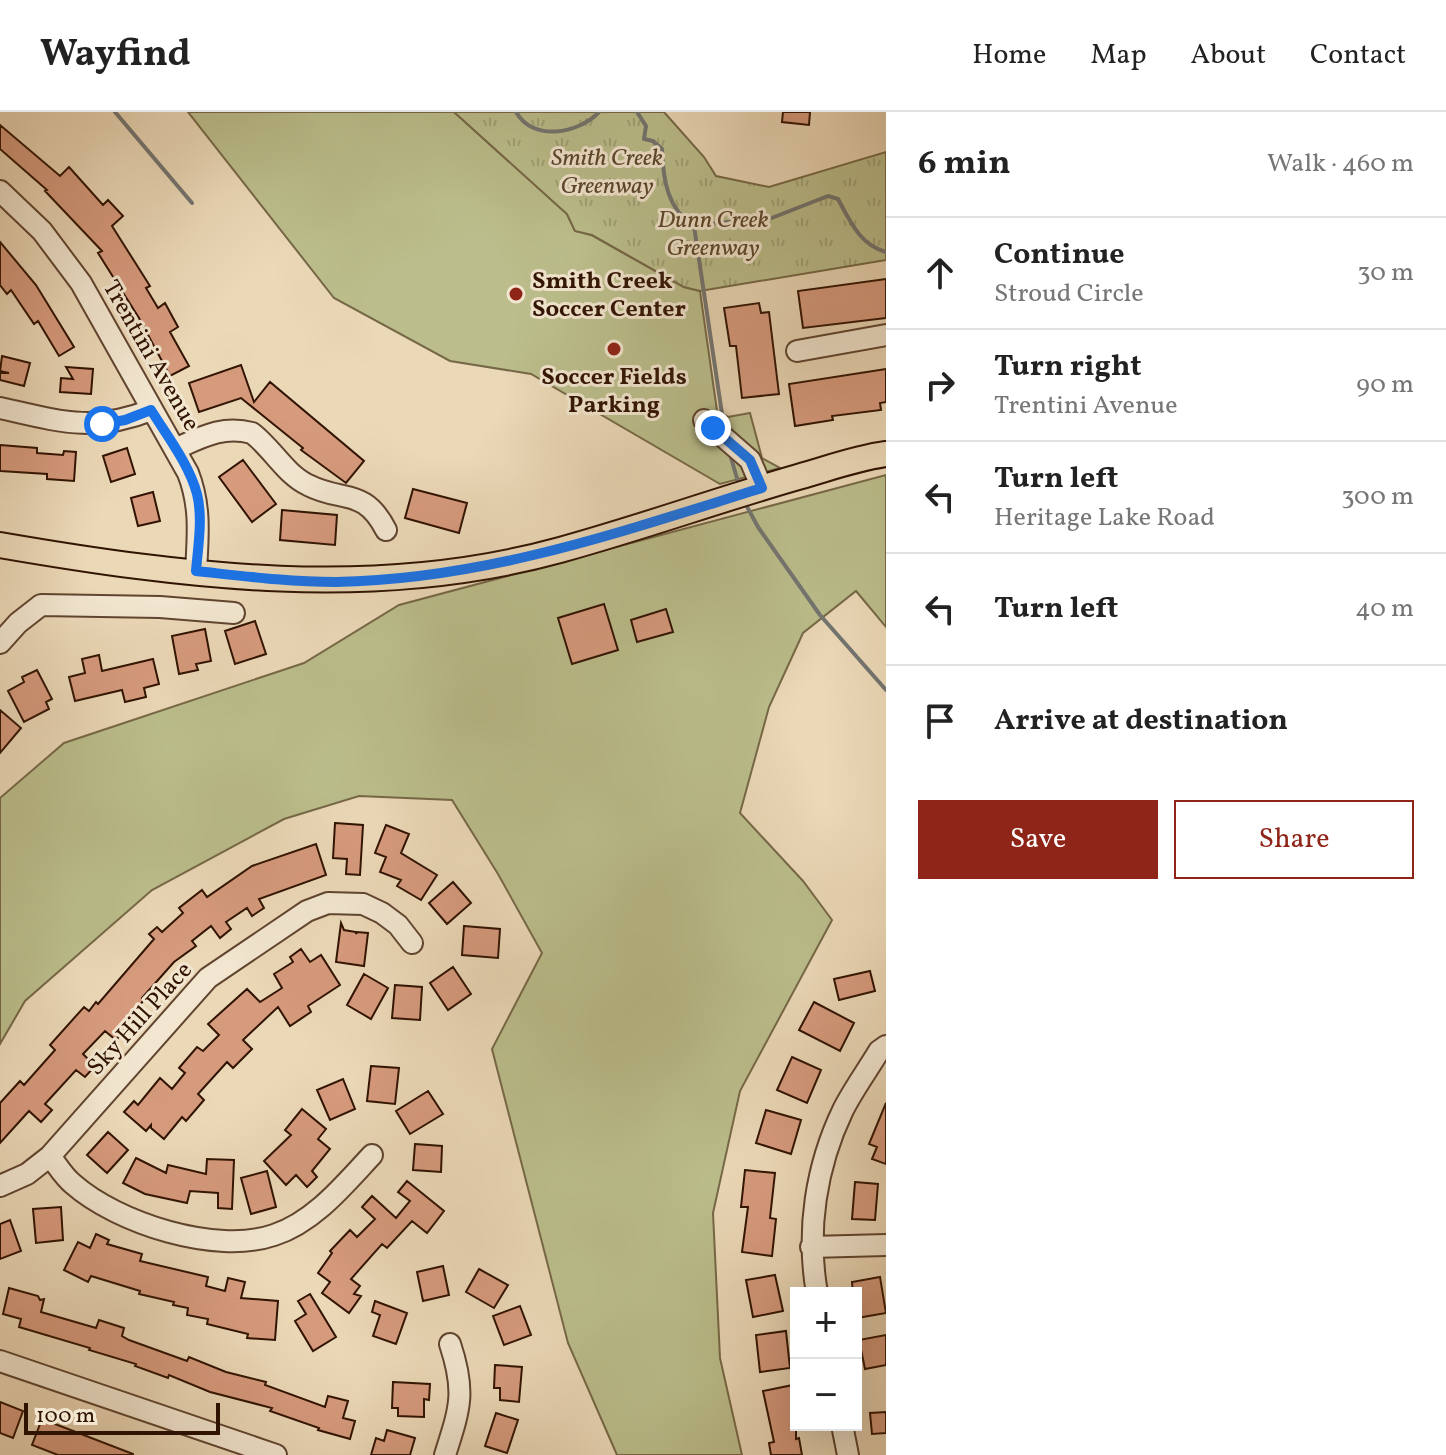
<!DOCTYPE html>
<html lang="en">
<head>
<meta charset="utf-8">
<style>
	:root { --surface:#fff; --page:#f2f2f2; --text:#222; --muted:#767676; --line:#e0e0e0; --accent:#8f2418 }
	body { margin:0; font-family:Vollkorn,serif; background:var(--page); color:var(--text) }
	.controls { position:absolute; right:24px; bottom:24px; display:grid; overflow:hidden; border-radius:0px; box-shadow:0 8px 32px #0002 }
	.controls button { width:72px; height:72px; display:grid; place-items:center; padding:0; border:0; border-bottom:2px solid var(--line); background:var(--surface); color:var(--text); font:40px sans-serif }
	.scale { position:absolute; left:24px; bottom:20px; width:196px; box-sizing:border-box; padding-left:8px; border:4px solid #311302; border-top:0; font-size:22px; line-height:28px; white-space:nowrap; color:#311302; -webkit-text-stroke:6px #f2e6d0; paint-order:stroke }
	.stop { position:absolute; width:24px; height:24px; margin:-18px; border:6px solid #1a73e8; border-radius:50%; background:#fff }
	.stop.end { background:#1a73e8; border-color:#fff; box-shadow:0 2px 8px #0008 }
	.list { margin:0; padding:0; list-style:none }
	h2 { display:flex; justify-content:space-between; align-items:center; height:104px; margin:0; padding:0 32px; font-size:34px }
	h2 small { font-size:26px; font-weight:400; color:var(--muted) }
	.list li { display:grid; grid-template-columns:52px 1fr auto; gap:24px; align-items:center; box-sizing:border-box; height:112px; padding:0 32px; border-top:2px solid var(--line) }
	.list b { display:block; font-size:30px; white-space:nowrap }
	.list p { margin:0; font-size:26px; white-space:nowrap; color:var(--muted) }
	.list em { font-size:26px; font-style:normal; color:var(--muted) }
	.actions { display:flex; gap:16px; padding:24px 32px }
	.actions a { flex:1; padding:18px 0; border:2px solid var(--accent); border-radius:0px; text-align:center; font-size:28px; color:var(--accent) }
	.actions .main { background:var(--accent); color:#fff }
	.icon { flex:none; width:44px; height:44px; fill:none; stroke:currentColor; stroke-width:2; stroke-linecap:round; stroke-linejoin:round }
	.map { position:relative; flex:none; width:886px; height:1343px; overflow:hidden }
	header { display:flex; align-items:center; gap:48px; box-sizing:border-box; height:112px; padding:0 40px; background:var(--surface); border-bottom:2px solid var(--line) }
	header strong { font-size:38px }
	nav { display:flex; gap:44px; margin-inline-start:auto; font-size:28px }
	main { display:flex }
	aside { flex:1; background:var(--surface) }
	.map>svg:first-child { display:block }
	.grass { fill:#bbbe8c; stroke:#766847; stroke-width:2 }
	.park { fill:url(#park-tufts); stroke:#766847; stroke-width:2 }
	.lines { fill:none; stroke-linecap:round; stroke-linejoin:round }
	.stream { stroke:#737571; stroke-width:4 }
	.building { fill:#d69a7d; stroke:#311302; stroke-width:2 }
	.minor-casing { stroke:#60442f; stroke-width:24 }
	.major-casing { stroke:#311302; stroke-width:28 }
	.minor { stroke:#f2e6d0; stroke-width:20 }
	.major { stroke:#ebd8b7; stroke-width:24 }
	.route { stroke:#1a73e8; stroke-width:10 }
	.poi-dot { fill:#8f2418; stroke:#f2e6d0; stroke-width:3 }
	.labels { text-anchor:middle; stroke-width:6; stroke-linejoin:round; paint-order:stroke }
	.park-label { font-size:24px; font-style:italic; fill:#5a462b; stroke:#f2e6d0 }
	.poi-label { font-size:24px; font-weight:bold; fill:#311302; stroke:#f2e6d0; text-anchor:start }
	.street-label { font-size:24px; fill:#311302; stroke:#f2e6d0 }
</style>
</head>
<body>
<header>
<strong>Wayfind</strong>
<nav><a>Home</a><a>Map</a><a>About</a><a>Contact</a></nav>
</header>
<main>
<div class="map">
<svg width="886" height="1343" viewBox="0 0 886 1343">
	<defs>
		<pattern id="park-tufts" width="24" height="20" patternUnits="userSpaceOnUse" patternTransform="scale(2)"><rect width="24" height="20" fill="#bbbe8c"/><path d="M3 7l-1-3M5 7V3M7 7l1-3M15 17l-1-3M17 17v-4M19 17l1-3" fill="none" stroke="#a1a277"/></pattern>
	</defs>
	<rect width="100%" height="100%" fill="#ebd8b7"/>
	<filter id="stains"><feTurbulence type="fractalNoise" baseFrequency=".0025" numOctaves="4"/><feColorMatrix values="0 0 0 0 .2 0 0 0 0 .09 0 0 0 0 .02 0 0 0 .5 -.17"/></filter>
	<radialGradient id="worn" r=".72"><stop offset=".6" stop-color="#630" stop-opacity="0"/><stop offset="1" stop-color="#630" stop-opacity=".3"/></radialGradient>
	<path class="grass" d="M188 0H454L567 102 575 119 591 123 684 175 700 179 717 299 728 305 750 301 762 346 780 356 720 372 531 262 450 249 334 186Z
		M886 363V515L856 479 803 521 769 595 740 701 803 769 832 808 740 979 713 1101 720 1246 742 1343H617L568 1231 492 937 542 841 498 762 452 688 359 684 284 707 152 778 25 889 0 932V686L64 631 304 551 399 493Z"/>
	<path class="park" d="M454 0H664L704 45 716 64 769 75 886 40V148L700 179 684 175 592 123 575 119 567 102Z"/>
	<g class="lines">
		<path class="stream" d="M115 0 192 91
			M516 0C533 30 578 22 599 0
			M637 0 646 14 644 27 653 29 662 37C663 67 667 97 694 114L724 315
			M694 114 737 109H764L828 84 838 87C850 109 860 133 886 140
			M729 339 739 373
			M744 389 758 415 820 503 886 578"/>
	</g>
	<path class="building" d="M783 0H810L809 13 782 10Z
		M0 13 60 64 69 55 103 93 108 88 123 104 112 114 150 174 146 176 158 196 165 191 178 215 170 220 189 254 170 264 139 206 98 141 102 139 45 79 47 78 0 37Z
		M0 130 36 173 74 235 59 244 38 209 34 212 11 178 7 182 0 173Z
		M886 167V206L803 216 798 179Z
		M759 191 761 201 769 200 779 282 742 286 736 234H730L724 196Z
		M2 244 30 251 24 274 0 268V261H9L0 259Z
		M241 253 254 290 270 270 364 349 346 371 301 338 303 336 241 286 199 300 189 271Z
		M66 255 93 257 91 282 60 280 61 266 73 267Z
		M886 257V290L880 291 881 298 832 304 833 308 795 314 789 272Z
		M0 333 37 336V341L63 343 64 339 76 340 74 369 47 367V362L0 359Z
		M127 336 135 362 111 370 103 344Z
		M243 348 276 392 252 410 219 365Z
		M413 377 467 391 459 421 405 406Z
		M153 380 160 409 138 414 131 386Z
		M282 398 337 403 335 433 280 428Z
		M604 492 618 538 572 552 558 506Z
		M666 497 673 520 637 530 631 508Z
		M255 509 266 542 235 552 225 519Z
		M205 517 211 549 196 552 198 558 179 562 172 524Z
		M99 543 102 559 153 547 159 572 144 576 146 585 125 590 122 578 75 589 69 565 85 561 82 547Z
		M37 558 52 587 46 590 49 597 24 610 8 579 24 570 22 565Z
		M0 598 21 616 0 641Z
		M335 711 363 713 360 763 346 762 347 747 333 746Z
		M386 713 409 722 401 741 437 763 421 788 397 774 401 768 380 760 386 745 375 741Z
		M316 732 326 763 259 787 264 796 252 804 247 796 226 810 231 817 220 826 211 814 192 829 196 834 174 850 142 886 144 888 122 914 126 917 116 928 105 919 83 942 95 954 85 965 76 958 45 992 52 998 41 1010 29 999 0 1031V991L20 969 24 973 55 938 50 933 84 895 89 899 96 890 98 892 154 827 149 822 157 815 162 820 183 801 179 796 202 778 207 785 252 754Z
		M453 770 471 791 447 812 429 791Z
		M341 811 344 818 356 820V822L357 820 368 821 364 854 336 850Z
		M464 814 500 817 498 846 462 843Z
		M301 837 310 850 321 843 340 873 308 894 311 900 290 914 278 895 243 928 252 937 233 956 227 950 198 982 204 988 186 1009 182 1005 164 1027 151 1016V1013L146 1019 124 1000 134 989 138 993 160 966 172 977 185 961 179 956 197 935 203 939 219 923 208 912 247 877 260 890 282 876 274 862 293 850 290 845Z
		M453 855 471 882 448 898 430 871Z
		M870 859 875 879 839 888 834 867Z
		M364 862 388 876 371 907 347 893Z
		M395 873 422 875 420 908 392 906Z
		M814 890 854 911 840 939 799 918Z
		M792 945 821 958 807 991 777 978Z
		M371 954 399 956 395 992 367 989Z
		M343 967 355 997 330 1008 317 978Z
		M428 979 443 1002 410 1022 396 999Z
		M886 991V1052L872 1047 877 1035 869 1032Z
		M302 997 326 1017 318 1027 330 1037 312 1059 317 1065 307 1075 296 1063 286 1073 264 1049 291 1023 285 1018Z
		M766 998 801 1008 791 1042 756 1031Z
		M108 1020 128 1038 107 1061 87 1043Z
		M415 1032 442 1034 441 1060 413 1058Z
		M136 1046 166 1061 168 1053 206 1062 207 1047 234 1048 232 1097 218 1096V1081L190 1079 187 1091 145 1082 123 1071Z
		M745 1058 775 1061 770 1106 776 1107 772 1144 742 1140 748 1095H741Z
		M267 1059 276 1095 251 1102 241 1066Z
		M407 1069 444 1099 427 1121 412 1109 387 1136 382 1132 351 1167 360 1174 354 1182 361 1184 349 1201 322 1181 330 1170 318 1161 332 1141 330 1139 350 1118 357 1125 375 1107 362 1095 372 1084 396 1106 410 1089 398 1080Z
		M855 1070 878 1072 875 1108 852 1107Z
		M61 1095 63 1128 36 1131 33 1097Z
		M10 1108 21 1139 0 1147V1112Z
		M96 1122 109 1128 107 1132 142 1142 140 1149 208 1165 206 1174 225 1179 228 1166 245 1170 241 1186 278 1189 275 1228 247 1226 248 1222 207 1212 208 1207 187 1203 188 1196 173 1193 174 1190 139 1182 140 1179 91 1164 88 1170 64 1158 78 1130 90 1136Z
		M443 1154 449 1183 423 1189 417 1160Z
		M479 1157 508 1173 494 1196 466 1180Z
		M775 1163 783 1199 753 1205 746 1168Z
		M880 1165 886 1201 857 1206 856 1181H853L852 1170Z
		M9 1176 38 1184 40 1188 44 1187 41 1200 96 1216 99 1208 124 1216 122 1224 129 1228 187 1249 189 1245 226 1260 266 1270 265 1273 325 1295 328 1284 348 1289 343 1306 355 1309 350 1327 318 1318 319 1316 270 1299 272 1296 210 1280 169 1263 168 1266 135 1254 136 1252 89 1238 90 1236 19 1215 21 1207 3 1202Z
		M310 1182 336 1225 313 1239 295 1209 306 1202 298 1189Z
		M375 1189 407 1201 396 1232 373 1224 380 1203 372 1200Z
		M520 1194 531 1223 504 1233 493 1204Z
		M786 1219 790 1256 760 1260 756 1223Z
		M886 1223V1253L865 1257 859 1228Z
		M495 1253 522 1255 519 1290 500 1288V1276H494Z
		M393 1270 430 1272 429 1288 424 1287V1305L398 1304V1296H392Z
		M793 1273 796 1289V1327L799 1326 802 1343H771L769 1331 774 1330 763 1279Z
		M0 1290 23 1299 13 1326 0 1321Z
		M886 1300V1321L872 1322 870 1301Z
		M496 1301 518 1308 507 1341 485 1334Z
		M42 1307 133 1342V1343H58L32 1333Z
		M387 1318 415 1326 410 1343H371L376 1326 384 1329Z"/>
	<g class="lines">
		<defs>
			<path id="minor" d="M0 79 42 119 81 171 188 361C201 394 198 424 196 459
				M797 239 886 223
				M0 296C58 309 94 321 151 298
				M704 308 750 348 762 376
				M175 337C202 325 223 313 252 321 272 336 285 362 308 373 343 391 364 375 386 418
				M0 531 18 511 41 493 160 495 234 501
				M50 1044C57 1053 64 1065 73 1072 117 1111 216 1143 274 1123 314 1110 344 1073 372 1043
				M0 1074 27 1062 50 1044 208 866 307 799 328 791 363 792 382 801 398 813 412 831
				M811 1135 886 1133
				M817 1181C806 1119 816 1054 843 998 853 978 867 959 879 939L886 934
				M0 1249 276 1343
				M842 1313 848 1343
				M445 1343C460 1296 466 1280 450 1232"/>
			<path id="major" d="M0 433C186 465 375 489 560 438 640 416 718 388 798 365 827 357 856 346 886 342"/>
		</defs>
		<use href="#minor" class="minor-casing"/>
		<use href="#major" class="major-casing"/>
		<use href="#minor" class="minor"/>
		<use href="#major" class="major"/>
	</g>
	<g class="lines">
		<path class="route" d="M102 312 125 308 151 298C167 324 189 352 197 382 203 406 198 435 196 459 243 464 289 470 336 470 487 467 620 420 762 376L750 348 713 316"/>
	</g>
	<g class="poi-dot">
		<circle cx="516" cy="182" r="8"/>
		<circle cx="614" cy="237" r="8"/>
	</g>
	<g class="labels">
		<g class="park-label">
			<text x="607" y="53">Smith Creek<tspan x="607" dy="28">Greenway</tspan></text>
			<text x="713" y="115">Dunn Creek<tspan x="713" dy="28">Greenway</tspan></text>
		</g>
		<g class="poi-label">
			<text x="532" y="176">Smith Creek<tspan x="532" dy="28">Soccer Center</tspan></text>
			<text x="614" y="272" text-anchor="middle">Soccer Fields<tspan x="614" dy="28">Parking</tspan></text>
		</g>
		<g class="street-label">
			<text transform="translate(152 243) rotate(60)" y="8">Trentini Avenue</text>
			<text transform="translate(139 906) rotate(-48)" y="8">Sky Hill Place</text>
		</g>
	</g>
	<rect width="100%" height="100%" filter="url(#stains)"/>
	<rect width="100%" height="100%" fill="url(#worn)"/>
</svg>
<div class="controls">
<button>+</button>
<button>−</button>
</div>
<div class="scale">100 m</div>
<div class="stop" style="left:102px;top:312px"></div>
<div class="stop end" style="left:713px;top:316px"></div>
</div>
<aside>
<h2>6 min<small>Walk · 460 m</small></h2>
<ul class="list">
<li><svg class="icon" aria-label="ahead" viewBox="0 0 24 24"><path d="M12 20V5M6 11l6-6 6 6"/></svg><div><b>Continue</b><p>Stroud Circle</p></div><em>30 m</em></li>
<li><svg class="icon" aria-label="right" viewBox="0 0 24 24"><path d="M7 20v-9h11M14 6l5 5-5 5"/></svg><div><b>Turn right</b><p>Trentini Avenue</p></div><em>90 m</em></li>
<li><svg class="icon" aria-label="left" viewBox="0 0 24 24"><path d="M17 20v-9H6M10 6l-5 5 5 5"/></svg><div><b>Turn left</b><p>Heritage Lake Road</p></div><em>300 m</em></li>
<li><svg class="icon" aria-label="left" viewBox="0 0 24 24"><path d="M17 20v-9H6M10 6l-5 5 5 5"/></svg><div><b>Turn left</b></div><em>40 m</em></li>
<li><svg class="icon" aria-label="arrive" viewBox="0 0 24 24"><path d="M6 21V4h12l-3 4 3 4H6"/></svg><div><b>Arrive at destination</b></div></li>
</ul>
<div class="actions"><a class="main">Save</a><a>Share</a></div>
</aside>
</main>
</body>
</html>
